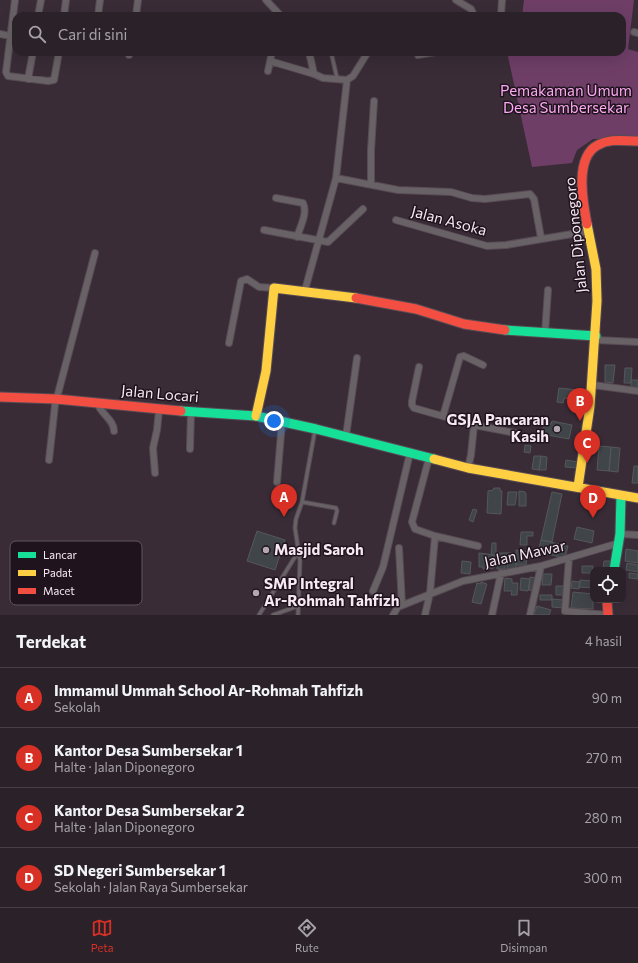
<!DOCTYPE html>
<html lang="id">
<head>
<meta charset="utf-8">
<style>
	:root { --surface:#2b2129; --page:#372e35; --text:#f1f3f6; --muted:#a6a3a8; --line:#473e46; --accent:#d93025 }
	body { margin:0; font-family:Commissioner,sans-serif; background:var(--page); color:var(--text) }
	.controls { position:absolute; right:12px; bottom:12px; display:grid; overflow:hidden; border-radius:8px; box-shadow:0 4px 16px #0002 }
	.controls button { width:36px; height:36px; display:grid; place-items:center; padding:0; border:0; border-bottom:1px solid var(--line); background:var(--surface); color:var(--text); font:20px sans-serif }
	.you { position:absolute; left:274px; top:421px; width:14px; height:14px; margin:-10px; border:3px solid #fff; border-radius:50%; background:#1a73e8; box-shadow:0 0 0 6px #1a73e833 }
	.badge { display:grid; place-items:center; width:26px; height:26px; border-radius:50%; background:var(--accent); color:#fff; font-size:13px; font-weight:700 }
	.pin { position:absolute; translate:-50% -33px; filter:drop-shadow(0 1px 2px #0008) }
	.pin::after { content:''; position:absolute; top:21px; width:14px; height:12px; background:inherit; clip-path:polygon(0 0,100% 0,50% 100%) }
	.list { margin:0; padding:0; list-style:none }
	h2 { display:flex; justify-content:space-between; align-items:center; height:52px; margin:0; padding:0 16px; font-size:17px }
	h2 small { font-size:13px; font-weight:400; color:var(--muted) }
	.list li { display:grid; grid-template-columns:26px 1fr auto; gap:12px; align-items:center; box-sizing:border-box; height:60px; padding:0 16px; border-top:1px solid var(--line) }
	.list b { display:block; font-size:15px; white-space:nowrap }
	.list p { margin:0; font-size:13px; white-space:nowrap; color:var(--muted) }
	.list em { font-size:13px; font-style:normal; color:var(--muted) }
	.icon { flex:none; width:22px; height:22px; fill:none; stroke:currentColor; stroke-width:2; stroke-linecap:round; stroke-linejoin:round }
	.map { position:relative; flex:none; width:638px; height:615px; overflow:hidden }
	.search { position:absolute; background:var(--surface); box-shadow:0 4px 16px #0002; left:12px; right:12px; top:12px; height:44px; display:flex; align-items:center; gap:10px; box-sizing:border-box; padding:0 14px; border-radius:12px; color:var(--muted); font-size:15px }
	.sheet { height:292px; background:var(--surface) }
	nav { display:flex; justify-content:space-around; align-items:center; box-sizing:border-box; height:56px; border-top:1px solid var(--line); background:var(--surface); font-size:11px; color:var(--muted) }
	nav a { display:grid; justify-items:center; gap:2px }
	nav .on { color:var(--accent) }
	.map>svg:first-child { display:block }
	.green { fill:#6e3e67 }
	.building { fill:#40454a; stroke:#55575a }
	.lines { fill:none; stroke-linecap:round; stroke-linejoin:round }
	.lane-casing { stroke:#574b54; stroke-width:5 }
	.street-casing { stroke:#574b54; stroke-width:8 }
	.fast-casing { stroke:#574b54; stroke-width:11 }
	.slow-casing { stroke:#574b54; stroke-width:11 }
	.jam-casing { stroke:#574b54; stroke-width:11 }
	.lane { stroke:#686266; stroke-width:3 }
	.street { stroke:#686266; stroke-width:6 }
	.fast { stroke:#16e098; stroke-width:9 }
	.slow { stroke:#ffcf43; stroke-width:9 }
	.jam { stroke:#f24e42; stroke-width:9 }
	.poi-dot { fill:#b4a6b2; stroke:#1f141d; stroke-width:1.5 }
	.labels { text-anchor:middle; stroke-width:3; stroke-linejoin:round; paint-order:stroke }
	.park-label { font-size:15px; fill:#fda9f1; stroke:#1f141d }
	.street-label { font-size:15px; fill:#f7e8f4; stroke:#1f141d }
	.poi-label { font-size:15px; font-weight:bold; fill:#f7e8f4; stroke:#1f141d; text-anchor:start }
	.key { fill:#1f141d; stroke:#60545e; stroke-width:1 }
	.key-label { font-size:11px; fill:#f7e8f4 }
</style>
</head>
<body>
<div class="map">
<svg width="638" height="615" viewBox="0 0 638 615">
	<rect width="100%" height="100%" fill="#392c37"/>
	<path class="green" d="M524 0H634L628 49 638 52V138L593 139 577 150 572 163 532 167 507 52H622V16H522Z"/>
	<path class="building" d="M605 365H615L613 383 605 382Z
		M625 368H632L631 383H624Z
		M631 380H638V389L631 388Z
		M559 388 578 390 577 400 564 398 563 403 557 402Z
		M552 421 572 425 569 439 542 434 544 422 551 424Z
		M525 445 531 446 530 453 524 452Z
		M599 446 611 447 609 471 597 470Z
		M611 447 620 448 618 472 609 471Z
		M534 456H541L539 470 532 469Z
		M541 456 547 457 546 470H539Z
		M566 460 578 462 577 468 565 467Z
		M634 466H638V483H632Z
		M494 488H500V491H502L501 514 487 513 488 491 493 490Z
		M519 491 525 492 526 494V506H519Z
		M508 492H517L515 505H507Z
		M552 492 562 494 552 542 541 540Z
		M473 509 477 510 473 522 469 520Z
		M577 527 594 531 592 543 574 539Z
		M257 531 285 540 275 570 247 561Z
		M521 532H533V536H527V545H520Z
		M541 540 568 546 565 558 538 552Z
		M492 543H496V555H491Z
		M626 549 638 551V563L625 561Z
		M516 550 529 552V559H527L526 565H516Z
		M479 553 494 555V568L483 569V567H479Z
		M497 553H508V560H505V569H497Z
		M508 553H513L512 558H516V569H507Z
		M462 561 471 562 470 574 461 573Z
		M604 561H612V570H603Z
		M627 563 638 565V572L626 570Z
		M582 566H593L592 573H582Z
		M629 573 638 574V579L629 578Z
		M543 574H552L551 585H542Z
		M530 577 537 578 536 591 529 590Z
		M505 578 512 579V583H518L517 595H511L512 591H504Z
		M521 578 530 579 528 591 520 590Z
		M580 580 593 581V588L579 587Z
		M572 581 580 582 579 589 571 588Z
		M481 582 487 584 481 604 472 602 477 583 481 584Z
		M556 586H566V595H556Z
		M573 592 593 594V609L571 608Z
		M540 595H552V600H540Z
		M552 599 563 600V608L552 607Z
		M537 606 551 610 549 615H534Z"/>
	<g class="lines">
		<defs>
			<path id="lane" d="M331 52 337 78
				M302 502 336 508 337 511 334 523
				M259 615 298 552
				M273 615 298 606
				M298 615 300 561 295 528 296 519 302 502 315 430"/>
			<path id="street" d="M15 0 6 72 8 76 48 81 54 80 59 52
				M266 0 281 16
				M456 0 471 9 474 15
				M38 16 41 0
				M64 16 66 0
				M98 16 100 0
				M136 16 138 0
				M454 16H501
				M501 16 502 0
				M634 32 638 33
				M0 34 10 36
				M309 52 314 74
				M129 55V52
				M418 55 436 52
				M270 61 314 74 323 78 347 80
				M268 71 272 52
				M28 79 33 52
				M336 178 398 190 451 192 472 198 485 199 530 194 534 199 541 238
				M371 184V150L374 101
				M276 198 303 203C308 213 300 227 297 237
				M396 220 487 246 506 245 590 231
				M264 230 328 242 363 209
				M305 290 336 178 347 80 353 76 368 52
				M545 333 548 290
				M596 340 638 342
				M229 343 241 281 247 279 259 287 274 288
				M419 367 412 401V405L414 408 474 425 471 455 468 468
				M593 385 638 391
				M97 402C100 414 114 419 114 431
				M443 416 460 357 464 356 483 365
				M474 425 515 433
				M346 436 357 358
				M190 449 191 411
				M49 460 55 405 95 253
				M155 473 153 448 157 430 159 410
				M277 482 282 422
				M620 534 638 535
				M435 536 478 546
				M399 548 402 605
				M569 558 565 611 608 615
				M373 591 383 567 410 453
				M393 615 398 607 463 581 541 566 619 543
				M425 615 430 593 435 536 415 529 412 522 429 458
				M492 615 501 573
				M530 615 541 566"/>
			<path id="fast" d="M505 330 596 336
				M181 411 256 416 316 429 434 459
				M614 570 620 534 621 496"/>
			<path id="slow" d="M256 416 266 371 274 288 356 298
				M434 459 468 468 638 498
				M578 487 590 406 597 301 596 269 587 224"/>
			<path id="jam" d="M587 224C583 203 574 157 598 145 610 138 625 141 638 141
				M356 298 416 309 464 324 505 330
				M0 397 56 399 181 411
				M607 600 608 615"/>
		</defs>
		<use href="#lane" class="lane-casing"/>
		<use href="#street" class="street-casing"/>
		<use href="#fast" class="fast-casing"/>
		<use href="#slow" class="slow-casing"/>
		<use href="#jam" class="jam-casing"/>
		<use href="#lane" class="lane"/>
		<use href="#street" class="street"/>
		<use href="#fast" class="fast"/>
		<use href="#slow" class="slow"/>
		<use href="#jam" class="jam"/>
	</g>
	<g class="poi-dot">
		<circle cx="557" cy="429" r="4"/>
		<circle cx="266" cy="550" r="4"/>
		<circle cx="256" cy="593" r="4"/>
	</g>
	<g class="labels">
		<g class="park-label">
			<text x="566" y="96">Pemakaman Umum<tspan x="566" dy="17">Desa Sumbersekar</tspan></text>
		</g>
		<g class="street-label">
			<text transform="translate(449 221) rotate(15)" y="5">Jalan Asoka</text>
			<text transform="translate(576 235) rotate(-96)" y="5">Jalan Diponegoro</text>
			<text transform="translate(160 394) rotate(5)" y="5">Jalan Locari</text>
			<text transform="translate(525 554) rotate(-12)" y="5">Jalan Mawar</text>
		</g>
		<g class="poi-label">
			<text x="549" y="425" text-anchor="end">GSJA Pancaran<tspan x="549" dy="17">Kasih</tspan></text>
			<text x="274" y="555">Masjid Saroh</text>
			<text x="264" y="589">SMP Integral<tspan x="264" dy="17">Ar-Rohmah Tahfizh</tspan></text>
		</g>
	</g>
	<rect x="10" y="541" width="132" height="64" rx="6" class="key"/>
	<rect x="18" y="552" width="18" height="6" fill="#16e098"/>
	<rect x="18" y="570" width="18" height="6" fill="#ffcf43"/>
	<rect x="18" y="588" width="18" height="6" fill="#f24e42"/>
	<g class="key-label">
		<text x="43" y="559">Lancar</text>
		<text x="43" y="577">Padat</text>
		<text x="43" y="595">Macet</text>
	</g>
</svg>
<div class="controls">
<button><svg class="icon" aria-label="locate" viewBox="0 0 24 24"><circle cx="12" cy="12" r="6"/><path d="M12 2v4M12 18v4M2 12h4M18 12h4"/></svg></button>
</div>
<div class="you"></div>
<div class="pin badge" style="left:284px;top:517px">A</div>
<div class="pin badge" style="left:580px;top:421px">B</div>
<div class="pin badge" style="left:587px;top:463px">C</div>
<div class="pin badge" style="left:593px;top:518px">D</div>
<div class="search"><svg class="icon" aria-label="search" viewBox="0 0 24 24"><circle cx="10" cy="10" r="6"/><path d="M15 15l6 6"/></svg>Cari di sini</div>
</div>
<section class="sheet">
<h2>Terdekat<small>4 hasil</small></h2>
<ul class="list">
<li><span class="badge">A</span><div><b>Immamul Ummah School Ar-Rohmah Tahfizh</b><p>Sekolah</p></div><em>90 m</em></li>
<li><span class="badge">B</span><div><b>Kantor Desa Sumbersekar 1</b><p>Halte · Jalan Diponegoro</p></div><em>270 m</em></li>
<li><span class="badge">C</span><div><b>Kantor Desa Sumbersekar 2</b><p>Halte · Jalan Diponegoro</p></div><em>280 m</em></li>
<li><span class="badge">D</span><div><b>SD Negeri Sumbersekar 1</b><p>Sekolah · Jalan Raya Sumbersekar</p></div><em>300 m</em></li>
</ul>
</section>
<nav>
<a class="on"><svg class="icon" aria-label="map" viewBox="0 0 24 24"><path d="M3 6l6-2 6 2 6-2v14l-6 2-6-2-6 2zM9 4v14M15 6v14"/></svg>Peta</a>
<a><svg class="icon" aria-label="directions" viewBox="0 0 24 24"><path d="M12 3l9 9-9 9-9-9zM9 14v-3h6M13 9l2 2-2 2"/></svg>Rute</a>
<a><svg class="icon" aria-label="saved" viewBox="0 0 24 24"><path d="M7 4h10v16l-5-4-5 4z"/></svg>Disimpan</a>
</nav>
</body>
</html>
